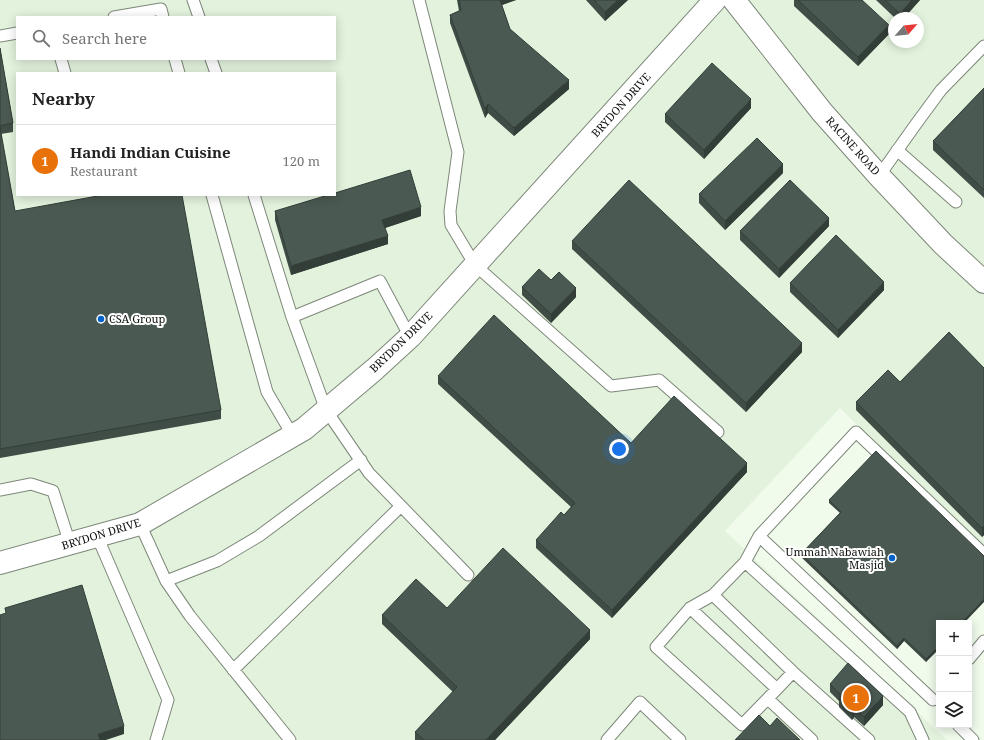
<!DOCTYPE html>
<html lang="en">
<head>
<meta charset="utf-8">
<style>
	:root { --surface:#fff; --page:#f6f6f6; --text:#222; --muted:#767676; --line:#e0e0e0; --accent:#0b8043 }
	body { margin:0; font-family:"Noto Serif",serif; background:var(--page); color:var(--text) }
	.controls { position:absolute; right:12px; bottom:12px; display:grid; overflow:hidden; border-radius:0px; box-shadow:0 2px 10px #0003 }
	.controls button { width:36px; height:36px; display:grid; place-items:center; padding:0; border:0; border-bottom:1px solid var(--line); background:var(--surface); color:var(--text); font:20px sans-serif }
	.compass { position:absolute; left:888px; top:12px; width:36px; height:36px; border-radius:50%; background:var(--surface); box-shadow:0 2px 10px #0003; rotate:62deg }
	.you { position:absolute; left:619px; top:449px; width:14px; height:14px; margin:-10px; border:3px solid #fff; border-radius:50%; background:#1a73e8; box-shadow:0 0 0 6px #1a73e833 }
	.badge { display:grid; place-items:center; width:26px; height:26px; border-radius:50%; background:var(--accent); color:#fff; font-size:13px; font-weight:700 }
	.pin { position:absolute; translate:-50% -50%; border:2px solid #fff; box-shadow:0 1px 4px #0006 }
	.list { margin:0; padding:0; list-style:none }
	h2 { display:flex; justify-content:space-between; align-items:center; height:52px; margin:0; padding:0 16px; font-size:17px }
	h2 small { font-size:13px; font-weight:400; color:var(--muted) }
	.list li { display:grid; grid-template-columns:26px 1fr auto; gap:12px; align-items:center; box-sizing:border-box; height:72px; padding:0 16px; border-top:1px solid var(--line) }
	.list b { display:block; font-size:15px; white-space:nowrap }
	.list p { margin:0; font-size:13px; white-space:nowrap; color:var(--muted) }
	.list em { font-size:13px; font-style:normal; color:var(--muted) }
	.icon { flex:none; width:22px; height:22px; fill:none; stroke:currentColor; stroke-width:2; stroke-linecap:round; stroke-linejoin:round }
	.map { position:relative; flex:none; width:984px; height:740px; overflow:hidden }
	.search { position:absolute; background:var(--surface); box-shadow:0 2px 10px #0003; left:16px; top:16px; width:320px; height:44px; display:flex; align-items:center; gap:10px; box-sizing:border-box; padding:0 14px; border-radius:0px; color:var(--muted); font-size:15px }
	.panel { position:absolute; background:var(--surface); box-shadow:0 2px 10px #0003; left:16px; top:72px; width:320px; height:124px; border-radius:0px }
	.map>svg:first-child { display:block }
	.built { fill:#e2f2dc; fill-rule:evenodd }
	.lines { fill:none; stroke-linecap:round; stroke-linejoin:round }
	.service-casing { stroke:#7d8779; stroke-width:13 }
	.minor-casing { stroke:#7d8779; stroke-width:24 }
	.service { stroke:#fff; stroke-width:11 }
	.minor { stroke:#fff; stroke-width:22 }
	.wall { fill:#404d46 }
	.shaded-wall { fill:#343e39 }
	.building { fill:#4a5951; stroke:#343e39 }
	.poi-dot { fill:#0262ca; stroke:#fff; stroke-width:1.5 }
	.labels { text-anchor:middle; stroke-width:4; stroke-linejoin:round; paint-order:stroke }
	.street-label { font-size:11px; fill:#0e120d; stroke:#fff }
	.poi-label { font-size:11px; fill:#0e120d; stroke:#fff; text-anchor:start }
</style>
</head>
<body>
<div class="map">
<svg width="984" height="740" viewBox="0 0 984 740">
	<rect width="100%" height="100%" fill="#f0fbec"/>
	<path class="built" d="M0 0H984V549L840 408 725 531 947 740H0ZM17 17H335V59H17ZM894 18H918V42H894ZM17 73H335V195H17Z"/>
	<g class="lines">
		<defs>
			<path id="service" d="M193 0 199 17
				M419 0 458 152 450 211 451 225 475 265 611 386 659 380 718 432
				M114 17 161 9 163 17
				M0 36 17 33
				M61 59 65 73
				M175 59 179 73
				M211 59 216 73
				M897 150 956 202
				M879 176 916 124 941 90 984 46
				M212 195 267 392 293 436
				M254 195 292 317 326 410 369 473 468 575
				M292 317 380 281 410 337
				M0 490 31 484 53 491 70 544
				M140 524 166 581 190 616 290 740
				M97 536 168 700 156 740
				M745 562 759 536
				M166 581 217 561 259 536 361 460
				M713 595 793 672 869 740
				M690 608 777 689 793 672
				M969 659 984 641
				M233 670 401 506
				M777 689 742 725 656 647 690 608 713 595 745 562 910 712 923 740
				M768 699 812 740
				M933 700 759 536 856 432 984 554
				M958 725 973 740
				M607 740 640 702 680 740"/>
			<path id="minor" d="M734 0 822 112 879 176 943 244 984 282
				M0 563 140 524 304 429 375 369 410 337 715 0"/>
		</defs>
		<use href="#service" class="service-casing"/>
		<use href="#minor" class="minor-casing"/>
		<use href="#service" class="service"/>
		<use href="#minor" class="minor"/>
	</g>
	<path class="wall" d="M457 0H516L502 5 510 29 569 89 514 136 488 113 485 118 450 23V15L459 11Z
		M586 0H628L605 21Z
		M794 0H862L889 34 858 66 794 6Z
		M876 0H920L904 18H895Z
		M0 48 13 123V132L1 134 15 211 221 410V419L0 458Z
		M984 88V198L933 150V141Z
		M751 108 704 159 665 122V114Z
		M783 173 725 230 699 203V194Z
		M275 211 421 216 385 228 388 244 291 275 275 220Z
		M829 226 779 278 740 240V231Z
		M572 241 802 352 746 412 572 249Z
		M790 283 884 290 838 338 790 292Z
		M522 287 576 297 551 323 522 295Z
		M984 368V535L982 537 856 410V402L900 382Z
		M438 376 631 443 747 472 612 618 536 548V540L564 515 571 507 438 384Z
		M829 500 984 556 926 662 904 641 897 649 801 557V554L840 513 829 503Z
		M447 608 590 639 495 740H415V732L453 692 382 624V615Z
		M830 684 883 705 864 726 854 717 852 720 839 707V701L830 692Z"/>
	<path class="shaded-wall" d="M499 0H516L499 6Z
		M618 0H628L605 21V12Z
		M912 0H920L904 18H900V14Z
		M889 25V34L858 66V57Z
		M569 80V89L514 136V128Z
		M751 99V108L704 159V150Z
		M488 104V113L485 118V109Z
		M783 164V173L725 230V221Z
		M421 207V216L382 229V220Z
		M829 218V226L779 278V269Z
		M388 236V244L291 275V266Z
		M884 282V290L838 338V330Z
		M576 288V297L551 323V314Z
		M802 343V352L746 412V403Z
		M747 463V472L612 618V610Z
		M984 526V535L982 537V528Z
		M984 599V602L964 623H961Z
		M590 630V639L495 740H486Z
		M904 638V641L897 649V646Z
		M939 646V649L926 662V659Z
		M883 696V705L864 726V717Z
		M854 708V717L852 720V711Z
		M124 726V734L106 740H98V734Z"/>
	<path class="building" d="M459 0H500L510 29 569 80 514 128 488 104 485 109 450 15 461 10Z
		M594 0H618L605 12Z
		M798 0H862L889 25 858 57Z
		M885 0H912L900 14Z
		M0 48 13 123 0 126Z
		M712 63 751 99 704 150 665 114Z
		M984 88V190L933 141Z
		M0 127 15 211 103 195H182L221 410 0 449Z
		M757 138 783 164 725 221 699 194Z
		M410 170 421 207 382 220 388 236 291 266 275 211 328 195H335V193Z
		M629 180 802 343 746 403 572 241Z
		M790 180 829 218 779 269 740 231Z
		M836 235 884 282 838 330 790 283Z
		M539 269 551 280 559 272 576 288 551 314 522 287Z
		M494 315 631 443 674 396 747 463 612 610 536 540 561 512 564 515 575 503 438 376Z
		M949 332 984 368V526L982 528 856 402 888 370 900 382Z
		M876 451 984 556V599L961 623H939V646L926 659 904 638 897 646 801 554 841 512 829 500Z
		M503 548 590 630 486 740H424L415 732 457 687 382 615 416 579 447 608Z
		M82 585 124 726 98 734 100 740H0V615L6 613 5 608Z
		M848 663 883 696 864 717 854 708 852 711 839 699 842 696 830 684Z
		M759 715 770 726 777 718 800 740H735Z"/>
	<g class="poi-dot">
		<circle cx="101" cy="319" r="4"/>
		<circle cx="892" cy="558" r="4"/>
	</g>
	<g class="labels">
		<g class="street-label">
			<text transform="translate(621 105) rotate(-48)" y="4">BRYDON DRIVE</text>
			<text transform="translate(853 146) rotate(48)" y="4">RACINE ROAD</text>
			<text transform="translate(401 342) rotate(-44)" y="4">BRYDON DRIVE</text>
			<text transform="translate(101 534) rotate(-17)" y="4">BRYDON DRIVE</text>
		</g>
		<g class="poi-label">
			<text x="109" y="323">CSA Group</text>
			<text x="884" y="556" text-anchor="end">Ummah Nabawiah<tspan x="884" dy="13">Masjid</tspan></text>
		</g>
	</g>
</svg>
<div class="controls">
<button>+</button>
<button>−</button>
<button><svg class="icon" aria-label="layers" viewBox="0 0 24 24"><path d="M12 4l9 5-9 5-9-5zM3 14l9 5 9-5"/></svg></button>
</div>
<svg class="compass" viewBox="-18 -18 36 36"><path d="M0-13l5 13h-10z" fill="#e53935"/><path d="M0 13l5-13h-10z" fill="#767676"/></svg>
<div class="you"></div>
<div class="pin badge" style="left:856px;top:698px;background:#e8710a">1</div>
<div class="search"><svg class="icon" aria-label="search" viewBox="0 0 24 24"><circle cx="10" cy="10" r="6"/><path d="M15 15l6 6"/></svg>Search here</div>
<section class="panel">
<h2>Nearby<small></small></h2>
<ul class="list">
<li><span class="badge" style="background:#e8710a">1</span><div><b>Handi Indian Cuisine</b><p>Restaurant</p></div><em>120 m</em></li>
</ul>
</section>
</div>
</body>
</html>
